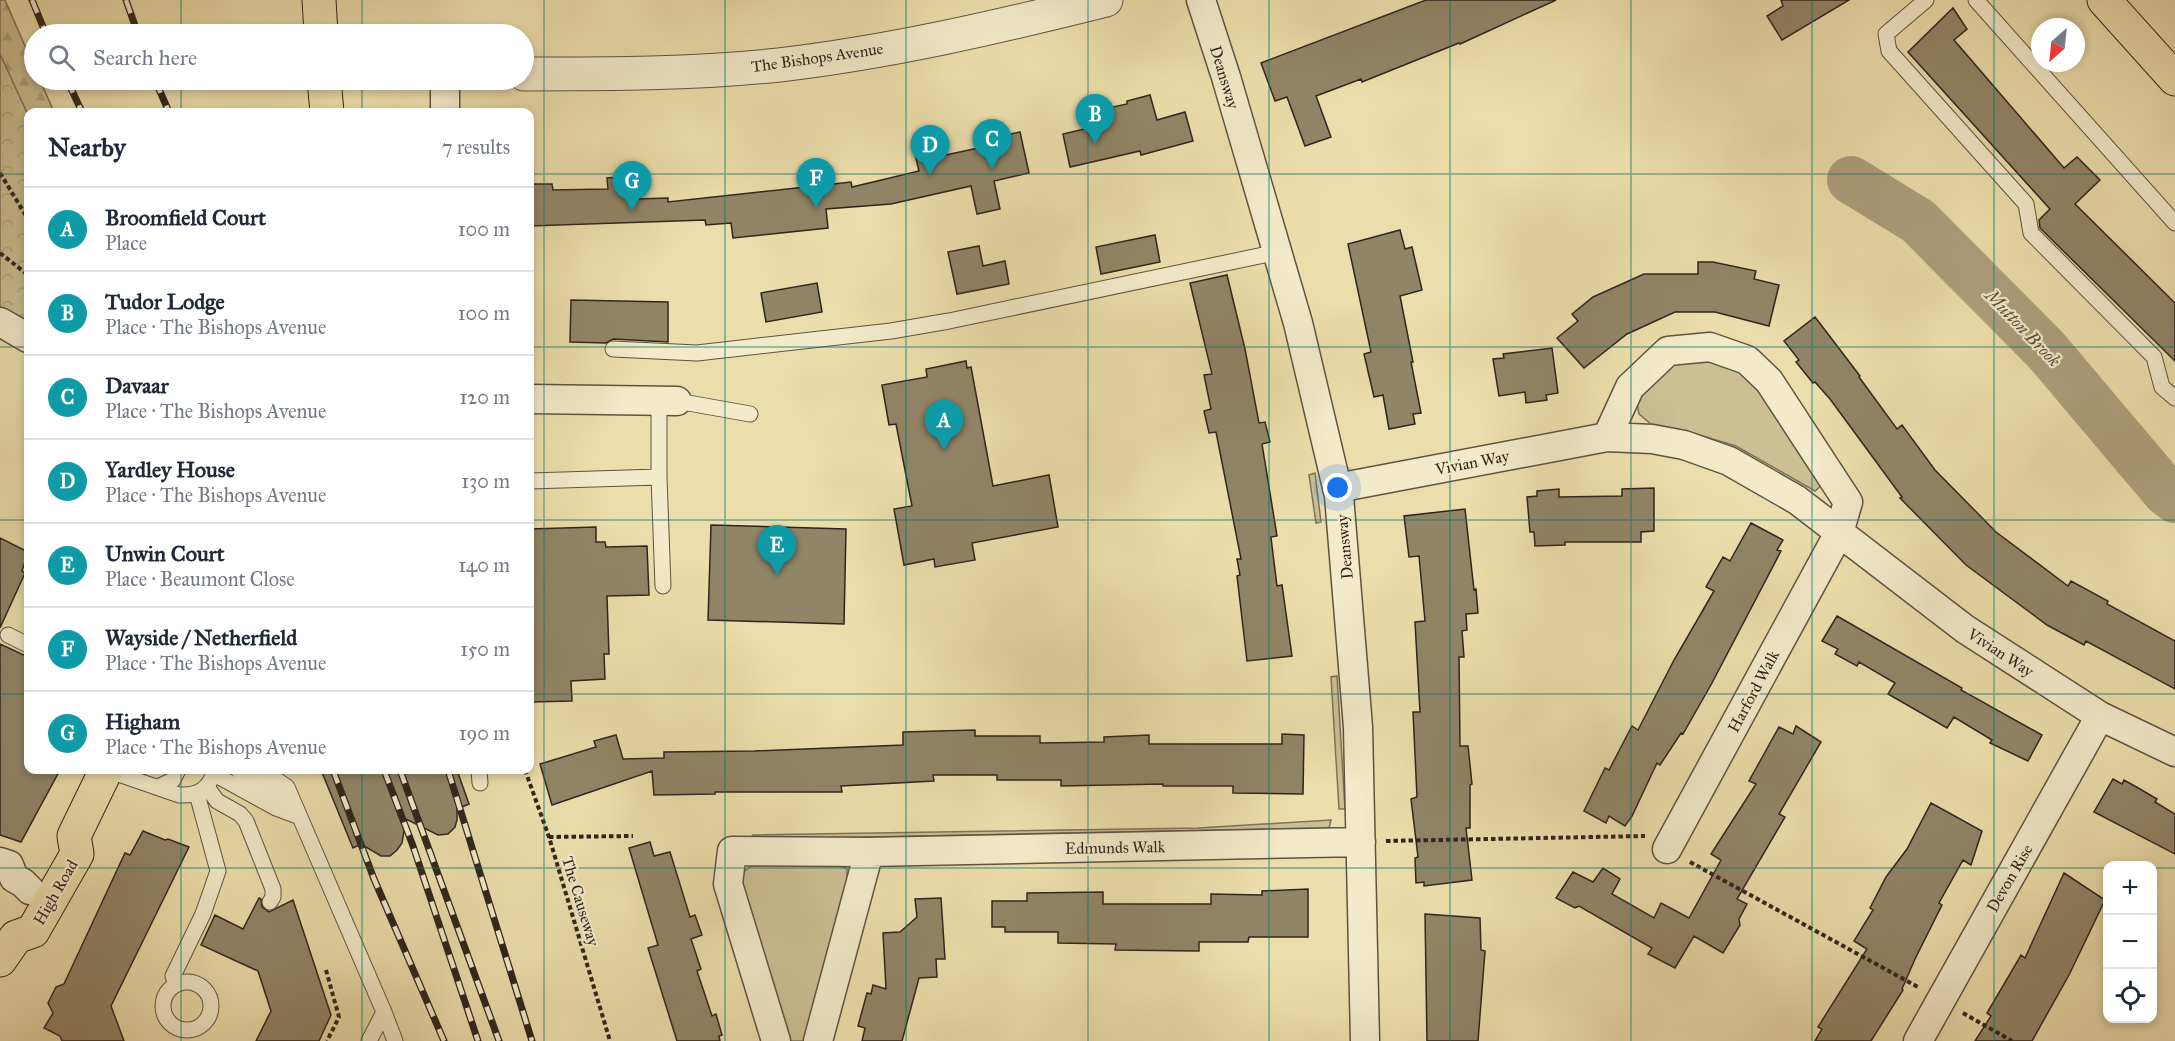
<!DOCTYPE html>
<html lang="en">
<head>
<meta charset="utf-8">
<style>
	:root { --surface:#fff; --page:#f6f6f7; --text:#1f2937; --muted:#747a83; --line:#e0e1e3; --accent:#7c3aed }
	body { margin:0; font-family:"IM FELL Great Primer",serif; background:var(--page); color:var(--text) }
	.controls { position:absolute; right:18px; bottom:18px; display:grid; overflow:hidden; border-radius:12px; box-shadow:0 3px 9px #0003 }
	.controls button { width:54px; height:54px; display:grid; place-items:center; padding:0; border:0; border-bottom:2px solid var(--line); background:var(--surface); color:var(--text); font:30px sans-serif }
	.compass { position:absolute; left:2031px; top:18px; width:54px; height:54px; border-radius:50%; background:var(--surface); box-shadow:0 3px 9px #0003; rotate:207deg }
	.you { position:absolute; left:1338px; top:488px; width:21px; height:21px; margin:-15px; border:4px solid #fff; border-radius:50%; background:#1a73e8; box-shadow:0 0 0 9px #1a73e833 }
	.badge { display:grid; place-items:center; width:39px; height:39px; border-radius:50%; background:var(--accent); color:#fff; font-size:20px; font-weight:700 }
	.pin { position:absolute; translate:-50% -50px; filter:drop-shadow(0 2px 3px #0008) }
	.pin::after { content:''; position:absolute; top:32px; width:21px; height:18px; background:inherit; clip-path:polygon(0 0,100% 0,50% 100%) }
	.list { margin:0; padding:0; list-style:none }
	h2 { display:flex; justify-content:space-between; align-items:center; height:78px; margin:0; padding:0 24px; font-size:26px }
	h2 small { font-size:20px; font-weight:400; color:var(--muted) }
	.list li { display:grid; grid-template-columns:39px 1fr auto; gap:18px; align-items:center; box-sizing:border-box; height:84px; padding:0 24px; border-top:2px solid var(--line) }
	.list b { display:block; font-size:22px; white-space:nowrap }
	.list p { margin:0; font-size:20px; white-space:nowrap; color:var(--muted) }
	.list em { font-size:20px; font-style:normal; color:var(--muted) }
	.icon { flex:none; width:33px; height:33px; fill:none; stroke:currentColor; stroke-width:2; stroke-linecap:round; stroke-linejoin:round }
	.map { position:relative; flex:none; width:2175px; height:1041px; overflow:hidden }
	.search { position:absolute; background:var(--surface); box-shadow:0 3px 9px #0003; left:24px; top:24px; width:510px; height:66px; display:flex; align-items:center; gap:15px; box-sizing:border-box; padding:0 21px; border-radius:33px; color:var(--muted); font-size:22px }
	.panel { position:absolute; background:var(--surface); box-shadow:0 3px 9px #0003; left:24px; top:108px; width:510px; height:666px; border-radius:12px }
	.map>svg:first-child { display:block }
	.grass { fill:#ccbf94; stroke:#7e7258; stroke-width:1.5 }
	.forest { fill:url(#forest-firs); stroke:#7e7258; stroke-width:1.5 }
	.park { fill:url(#park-crowns); stroke:#7e7258; stroke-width:1.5 }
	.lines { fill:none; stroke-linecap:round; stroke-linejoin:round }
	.river { stroke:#ac9f7b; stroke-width:48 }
	.building { fill:#918567; stroke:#2f251d; stroke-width:1.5 }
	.service-casing { stroke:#5e5341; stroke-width:17 }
	.minor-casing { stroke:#5e5341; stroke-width:31 }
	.tertiary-casing { stroke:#5e5341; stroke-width:35 }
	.primary-casing { stroke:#2f251d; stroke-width:35 }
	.trunk-casing { stroke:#2f251d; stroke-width:35 }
	.path { stroke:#2f251d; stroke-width:4; stroke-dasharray:4.5 3; stroke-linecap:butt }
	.service { stroke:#f3eac9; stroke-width:15 }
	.minor { stroke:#f3eac9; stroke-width:28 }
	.tertiary { stroke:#f3eac9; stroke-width:33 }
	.primary { stroke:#ecdeac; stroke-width:33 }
	.trunk { stroke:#ecdeac; stroke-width:33 }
	.rail-casing { stroke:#2f251d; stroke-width:7 }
	.rail { stroke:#f3eac9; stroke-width:4.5; stroke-dasharray:14; stroke-linecap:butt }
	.grid { fill:none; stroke:#0f766e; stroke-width:1.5; stroke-opacity:0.55 }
	.labels { text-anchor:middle; stroke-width:4.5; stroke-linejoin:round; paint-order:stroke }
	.street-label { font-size:16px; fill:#2f251d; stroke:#f3eac9 }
	.water-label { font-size:18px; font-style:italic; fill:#5b503e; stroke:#f3eac9 }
</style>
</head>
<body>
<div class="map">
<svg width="2175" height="1041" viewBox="0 0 2175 1041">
	<defs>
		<pattern id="forest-firs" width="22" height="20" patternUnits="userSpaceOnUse" patternTransform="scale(1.5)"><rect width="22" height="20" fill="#ccbf94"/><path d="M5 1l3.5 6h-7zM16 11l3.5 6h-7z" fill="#b0a47f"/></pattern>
		<pattern id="park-crowns" width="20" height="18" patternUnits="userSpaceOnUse" patternTransform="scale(1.5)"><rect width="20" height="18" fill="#ccbf94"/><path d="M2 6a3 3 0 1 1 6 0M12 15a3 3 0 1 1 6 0" fill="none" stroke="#b0a47f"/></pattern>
	</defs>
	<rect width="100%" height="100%" fill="#ecdeac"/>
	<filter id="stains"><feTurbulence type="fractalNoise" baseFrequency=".00333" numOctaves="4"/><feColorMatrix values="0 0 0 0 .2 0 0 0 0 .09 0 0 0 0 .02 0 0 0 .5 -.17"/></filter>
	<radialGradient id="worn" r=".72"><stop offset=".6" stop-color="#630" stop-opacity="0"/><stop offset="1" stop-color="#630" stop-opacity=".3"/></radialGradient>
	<path class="grass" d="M1683 359 1720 360 1756 380 1822 485 1815 491 1736 446 1686 431 1651 424 1639 414 1636 398 1653 377Z
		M1315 473 1321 522 1316 523 1309 475Z
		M1337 676 1345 809H1339L1331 677Z
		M1331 820 1329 828 766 839H757L753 835 1198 828Z
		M837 864 847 869V889L805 1041H788L737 886 740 875 751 866Z"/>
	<path class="forest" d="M0 0H5L34 67V80H40L54 112H28V326L0 311Z"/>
	<path class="park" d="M0 54 28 115V326L0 311Z"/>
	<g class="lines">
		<path class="river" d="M1851 180 1918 221 2046 350 2166 492 2175 499"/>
	</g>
	<path class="building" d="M1426 0H1556L1460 44 1459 43 1362 82 1361 79 1316 96 1331 137 1305 146 1287 97 1275 101 1261 63Z
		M1781 0H1849L1782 40 1767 16 1783 6Z
		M1953 8 1967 29 1954 40 2064 168 2077 157 2100 180 2075 204 2175 303V361L2040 228 2039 220 2050 209 1908 52Z
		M1150 95 1157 120 1185 112 1193 141 1141 155 1140 151 1070 167 1063 134 1093 127 1090 112 1127 104V101Z
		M1020 132 1029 173 994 181 1000 209 977 214 971 186 891 204 826 209 828 228 733 238 731 223 706 225 705 220 530 226V184H552L553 190 608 189 607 178 634 176 635 199 668 198V202L851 182 852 187 919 171 914 150 938 145 941 156 997 144 995 137Z
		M1400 230 1405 249 1412 247 1422 290 1400 296 1413 362H1411L1421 413 1413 414 1415 424 1389 429 1383 395 1374 397 1364 354 1371 352 1348 244Z
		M1155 235 1160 262 1101 274 1096 247Z
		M979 246 983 266 1005 261 1009 284 957 294 948 252Z
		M1698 262H1713L1756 271 1754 279 1779 285 1769 326 1715 312H1675L1627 334 1584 368 1557 338 1578 321 1572 314 1593 297 1644 274H1698Z
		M1227 275 1245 349 1259 423 1265 422 1270 442 1262 444 1277 536 1271 537 1272 546 1277 586 1282 585 1292 656 1247 661 1237 576 1240 575 1237 559H1241L1216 432 1209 433 1204 411 1211 409 1204 375 1212 374 1190 283Z
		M817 283 822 312 766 322 761 293Z
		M571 300 668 302V342L613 339 606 343 570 342Z
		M1815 317 1860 376 1859 377 1897 429 1902 425 1935 470 1996 532 2068 586 2071 581 2108 601 2107 604 2175 641V689L2086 641 2084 645 2047 625 1966 565 1900 498 1902 497 1830 399 1815 382 1813 383 1796 362 1799 360 1784 341Z
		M1552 348 1558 393 1546 395 1547 400 1526 403 1525 392 1499 396 1493 359 1504 358 1503 354Z
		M966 361 967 368 971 367 993 486 1049 475 1058 527 972 543 975 560 935 567 934 559 904 565 894 509 912 506 896 424 889 425 882 385 927 377 926 369Z
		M1654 488V531L1641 532V542H1565V545L1535 546 1534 532H1530L1527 497 1537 496V491L1559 489V497L1622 496V489Z
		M1465 509 1474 590 1476 589 1478 613 1466 614 1467 630 1462 631 1464 657H1459L1460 746H1468L1472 784 1470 785V828H1466L1472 880 1424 886V882L1416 883 1415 858 1418 857 1411 799 1417 797 1413 712H1420L1415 622 1425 621 1419 556 1409 557 1404 516Z
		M1751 523 1783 540 1777 550 1781 551 1712 683 1683 734 1681 733 1660 765 1657 763 1632 816 1625 826 1609 816 1606 823 1584 811 1605 768 1609 770 1632 726 1638 730 1674 660 1714 591 1706 587 1723 557 1730 561Z
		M711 525 846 529 844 624 708 620Z
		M596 527V542H605L606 547 647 546 649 595 607 596 609 654H604L605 679 571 681 572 701 531 702 530 529Z
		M0 538 28 552 22 571 25 573 0 628Z
		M1837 616 1962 688 1961 690 2042 735 2028 761 1990 743 1992 740 1954 717 1947 728 1888 694 1895 683 1859 662 1857 666 1835 654 1838 649 1822 641Z
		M0 644 28 657V770H60L21 842 0 835Z
		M1796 726 1821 742 1779 814 1785 817 1737 899 1747 904 1739 919 1740 925 1723 953 1694 936 1675 968 1648 954 1652 948 1579 906 1575 908 1556 898 1573 872 1593 882 1603 868 1620 879 1612 894 1654 918 1661 903 1689 918 1721 860 1711 854 1756 784 1749 781 1779 727 1793 734Z
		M975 730V736H1040V743L1104 742V737L1149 735V744H1282V734L1304 735 1303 794 1233 793V786H1163V784L1061 786V780H997V775H933L934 781 841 786 842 792H715V794L654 795 652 771 552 805 540 764 596 747 594 741 616 735 623 759 664 758V752L754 751 903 745V732Z
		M321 770H457L469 804 457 809V820L455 827 448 834 438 835 406 819 402 843 397 850 390 856H381L361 844 353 848Z
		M2113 779 2122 784 2124 780 2140 789 2157 799 2155 802 2175 814V854L2094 812Z
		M1931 803 1982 831 1971 865 1963 860 1939 903 1942 905 1915 959 1902 989 1903 990 1871 1041H1815L1822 1029 1818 1027 1867 949 1854 941 1873 910 1870 908 1886 877 1907 849Z
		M143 831 165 840 168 839 189 847 111 1006 124 1041H62L60 1036 44 1028 53 1013 48 1003 56 987 64 984 125 853 130 855Z
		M650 842 654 856 670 852 690 917 695 915 702 935 691 939 701 969 697 971 712 1016 716 1014 722 1035 719 1036 720 1041H677L648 948 658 945 629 848Z
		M2064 873 2105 900 2069 975 2032 1041H1975L1991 1016 1987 1013 2021 955 2025 958Z
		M1308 889V937H1249L1248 942H1199V951L1115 950 1116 944 1058 943V932H1005V927H992V901H1027V893L1103 892V904H1211V894L1262 895V891Z
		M259 898 261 899 262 907 269 912 293 900 331 1015 319 1041H256L271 1011 258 971 201 945 215 915 243 929Z
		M941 898 945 959H936L937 977 919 978 902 1041H862L865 1028 858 1026 867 993 871 994 873 985 886 989 883 933 900 932 917 917 915 899Z
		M1425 914 1480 918 1481 950 1485 951 1478 1041H1427Z"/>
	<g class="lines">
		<defs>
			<path id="service" d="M1926 0 1886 34 1889 51 2026 204 2031 233 2154 357 2162 387 2175 398
				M1976 0 2175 223
				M613 349 697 353 891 331 949 321 1278 252
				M659 401V477
				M677 401 750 414
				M530 481 659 477 663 586
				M8 635 28 645
				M107 770 179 795C199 796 209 789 215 770
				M238 770 279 797 296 812
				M262 770 287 787 384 1012 369 1041
				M479 770 480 783
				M214 774 276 808 300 817
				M158 787 173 780 178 770
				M207 787 217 801 240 814 246 821 273 889V897L270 902
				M163 1006a24 24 0 1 1 48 0a24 24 0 1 1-48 0Z
				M176 984 173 976 203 914 218 871 197 794
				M384 1012 395 1041"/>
			<path id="minor" d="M1201 0 1226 77 1298 323 1339 496 1358 727 1365 1041
				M445 80V112
				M0 322 28 338
				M530 399 677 401
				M1607 437 1630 387 1668 351 1710 347 1747 360 1769 381 1848 502 1839 533 1667 849
				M1337 488 1607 437 1652 439 1684 445 1729 461 1797 500 1965 629 2100 716 2175 752
				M0 862 9 865 14 878 23 883 30 890
				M776 1041 728 884 732 851 869 852 1361 842
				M818 1041 869 852
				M1918 1041 2100 716"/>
			<path id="tertiary" d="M524 74C608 74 694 74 779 65 890 52 998 27 1106 0"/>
			<path id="primary" d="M319 0 321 34
				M324 80 327 112
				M0 960 16 937 33 931 77 854 74 836 106 770"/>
			<path id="trunk" d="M2104 0 2175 79"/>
		</defs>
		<use href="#service" class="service-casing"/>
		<use href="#minor" class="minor-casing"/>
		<use href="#tertiary" class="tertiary-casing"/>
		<use href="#primary" class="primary-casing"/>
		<use href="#trunk" class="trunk-casing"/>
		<path class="path" d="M0 173 28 219
			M0 253 28 275
			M525 770 549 837 610 1041
			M549 837 633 836
			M1386 841 1645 836
			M1690 862 1918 987
			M326 970 339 1017 327 1041
			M1963 1013 2012 1041"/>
		<use href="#service" class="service"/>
		<use href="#minor" class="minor"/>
		<use href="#tertiary" class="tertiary"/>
		<use href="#primary" class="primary"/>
		<use href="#trunk" class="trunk"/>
		<defs>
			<path id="rail" d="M32 0 46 34
				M126 0 138 34
				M67 80 82 112
				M155 80 169 112
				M333 770 374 879 444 1041
				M384 770 413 846 478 1041
				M400 770 499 1041
				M448 770 532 1041"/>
		</defs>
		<use href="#rail" class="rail-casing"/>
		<use href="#rail" class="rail"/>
	</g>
	<path class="grid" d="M181 0V34M362 0V34M544 0V1041M725 0V1041M906 0V1041M1088 0V1041M1269 0V1041M1450 0V1041M1631 0V1041M1812 0V1041M1994 0V1041M181 80V112M362 80V112M0 174H28M530 174H2175M0 347H28M530 347H2175M0 520H28M530 520H2175M0 694H28M530 694H2175M181 770V1041M362 770V1041M0 868H2108M2152 868H2175"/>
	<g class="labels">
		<g class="street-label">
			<text transform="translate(817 57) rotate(-8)" y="6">The Bishops Avenue</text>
			<text transform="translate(1225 77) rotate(73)" y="6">Deansway</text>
			<text transform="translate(1472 462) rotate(-11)" y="6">Vivian Way</text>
			<text transform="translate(1344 547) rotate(-95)" y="6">Deansway</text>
			<text transform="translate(2001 652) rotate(33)" y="6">Vivian Way</text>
			<text transform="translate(1753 691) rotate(-62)" y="6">Harford Walk</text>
			<text transform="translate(1115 847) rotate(-1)" y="6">Edmunds Walk</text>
			<text transform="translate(2009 878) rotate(-60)" y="6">Devon Rise</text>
			<text transform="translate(55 892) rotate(-60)" y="6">High Road</text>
			<text transform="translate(581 901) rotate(73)" y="6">The Causeway</text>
		</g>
		<g class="water-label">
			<text transform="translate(2023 328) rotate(46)" y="6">Mutton Brook</text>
		</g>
	</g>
	<rect width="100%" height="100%" filter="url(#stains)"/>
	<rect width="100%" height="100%" fill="url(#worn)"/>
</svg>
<div class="controls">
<button>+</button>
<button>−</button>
<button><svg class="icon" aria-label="locate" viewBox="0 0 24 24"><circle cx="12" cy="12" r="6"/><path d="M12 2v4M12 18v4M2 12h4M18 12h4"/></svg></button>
</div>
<svg class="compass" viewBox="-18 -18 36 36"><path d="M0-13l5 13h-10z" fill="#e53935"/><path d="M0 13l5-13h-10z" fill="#747a83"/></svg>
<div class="you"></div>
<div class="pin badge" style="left:944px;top:450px;background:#0f9aa8">A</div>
<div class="pin badge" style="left:1095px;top:144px;background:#0f9aa8">B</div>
<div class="pin badge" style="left:992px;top:169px;background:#0f9aa8">C</div>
<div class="pin badge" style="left:930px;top:175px;background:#0f9aa8">D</div>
<div class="pin badge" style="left:777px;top:575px;background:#0f9aa8">E</div>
<div class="pin badge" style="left:816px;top:208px;background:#0f9aa8">F</div>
<div class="pin badge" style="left:632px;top:211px;background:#0f9aa8">G</div>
<div class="search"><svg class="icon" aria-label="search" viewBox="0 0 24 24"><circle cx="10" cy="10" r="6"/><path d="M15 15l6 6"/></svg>Search here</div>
<section class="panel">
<h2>Nearby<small>7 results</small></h2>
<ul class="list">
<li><span class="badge" style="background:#0f9aa8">A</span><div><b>Broomfield Court</b><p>Place</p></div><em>100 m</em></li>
<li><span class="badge" style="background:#0f9aa8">B</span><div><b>Tudor Lodge</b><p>Place · The Bishops Avenue</p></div><em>100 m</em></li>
<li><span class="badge" style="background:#0f9aa8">C</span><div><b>Davaar</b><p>Place · The Bishops Avenue</p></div><em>120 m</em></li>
<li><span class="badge" style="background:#0f9aa8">D</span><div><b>Yardley House</b><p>Place · The Bishops Avenue</p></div><em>130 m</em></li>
<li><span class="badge" style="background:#0f9aa8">E</span><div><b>Unwin Court</b><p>Place · Beaumont Close</p></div><em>140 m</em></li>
<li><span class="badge" style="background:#0f9aa8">F</span><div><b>Wayside / Netherfield</b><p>Place · The Bishops Avenue</p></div><em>150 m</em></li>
<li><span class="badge" style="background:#0f9aa8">G</span><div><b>Higham</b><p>Place · The Bishops Avenue</p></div><em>190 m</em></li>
</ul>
</section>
</div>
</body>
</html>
